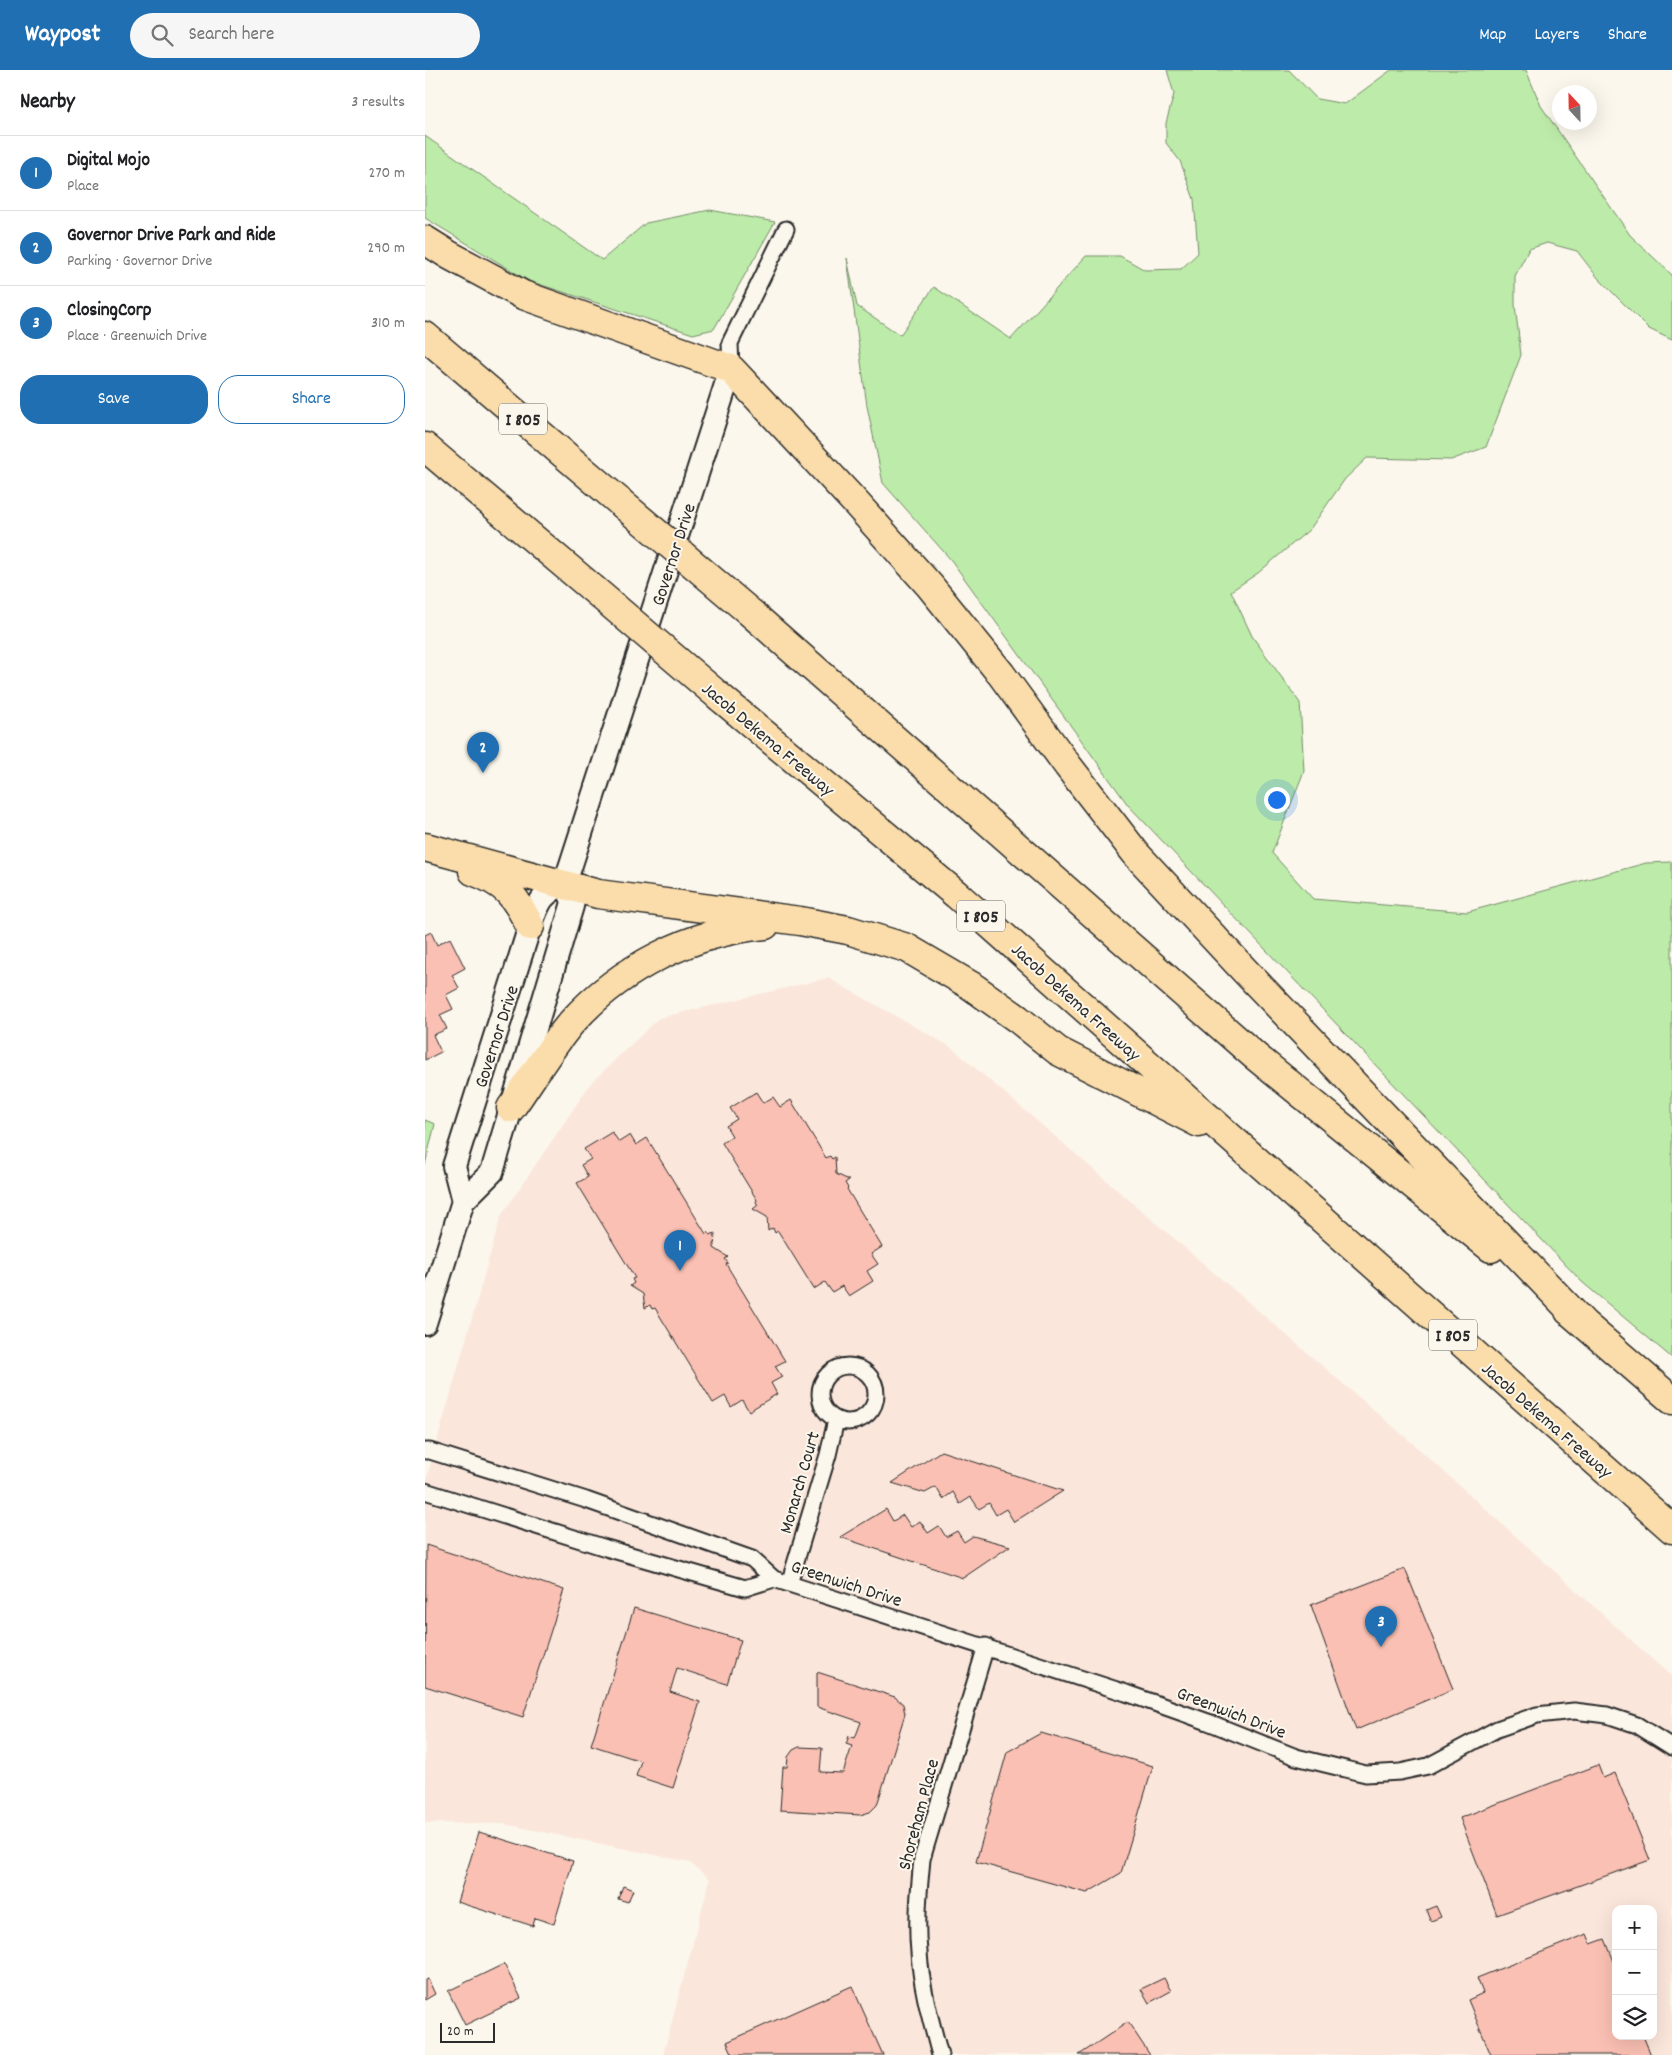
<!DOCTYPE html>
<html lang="en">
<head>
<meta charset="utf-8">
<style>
	:root { --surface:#fff; --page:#f6f6f6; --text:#202124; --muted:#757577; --line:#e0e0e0; --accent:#1f6fb2 }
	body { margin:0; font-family:Dekko,sans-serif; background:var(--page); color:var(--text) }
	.controls { position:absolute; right:15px; bottom:15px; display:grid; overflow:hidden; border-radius:10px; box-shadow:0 5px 20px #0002 }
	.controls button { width:45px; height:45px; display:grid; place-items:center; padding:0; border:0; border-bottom:1px solid var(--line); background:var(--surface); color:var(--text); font:25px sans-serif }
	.compass { position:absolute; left:1127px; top:15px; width:45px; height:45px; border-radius:50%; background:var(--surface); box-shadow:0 5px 20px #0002; rotate:338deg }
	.scale { position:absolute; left:15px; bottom:12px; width:55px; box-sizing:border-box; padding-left:5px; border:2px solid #2b2b2b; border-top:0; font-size:14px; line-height:18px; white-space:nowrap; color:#2b2b2b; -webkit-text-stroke:4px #fbf7ec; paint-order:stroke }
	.you { position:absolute; left:851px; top:729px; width:18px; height:18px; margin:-12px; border:4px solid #fff; border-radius:50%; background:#1a73e8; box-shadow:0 0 0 8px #1a73e833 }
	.badge { display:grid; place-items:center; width:32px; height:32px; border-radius:50%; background:var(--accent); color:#fff; font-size:16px; font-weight:700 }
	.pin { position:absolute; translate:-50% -41px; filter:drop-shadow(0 1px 2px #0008) }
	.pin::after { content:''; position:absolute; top:26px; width:18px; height:15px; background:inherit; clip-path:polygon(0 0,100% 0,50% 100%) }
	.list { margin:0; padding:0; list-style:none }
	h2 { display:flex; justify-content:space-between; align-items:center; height:65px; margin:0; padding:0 20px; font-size:21px }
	h2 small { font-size:16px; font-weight:400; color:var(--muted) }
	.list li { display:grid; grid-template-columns:32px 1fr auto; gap:15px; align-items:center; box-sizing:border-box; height:75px; padding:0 20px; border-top:1px solid var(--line) }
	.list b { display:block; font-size:19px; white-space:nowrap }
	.list p { margin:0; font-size:16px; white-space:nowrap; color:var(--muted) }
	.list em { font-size:16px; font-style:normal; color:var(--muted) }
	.actions { display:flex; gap:10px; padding:15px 20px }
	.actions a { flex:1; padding:11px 0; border:1px solid var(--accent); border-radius:20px; text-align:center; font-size:18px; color:var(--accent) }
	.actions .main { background:var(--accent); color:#fff }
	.icon { flex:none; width:28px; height:28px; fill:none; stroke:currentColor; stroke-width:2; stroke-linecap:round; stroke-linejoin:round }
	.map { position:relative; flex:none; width:1247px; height:1985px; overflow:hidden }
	header { display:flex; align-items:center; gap:30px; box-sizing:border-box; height:70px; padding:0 25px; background:var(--accent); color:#fff }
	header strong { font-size:24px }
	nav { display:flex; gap:28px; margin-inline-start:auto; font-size:18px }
	.search { width:350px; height:45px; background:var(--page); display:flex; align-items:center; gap:12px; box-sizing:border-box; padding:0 18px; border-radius:28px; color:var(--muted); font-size:19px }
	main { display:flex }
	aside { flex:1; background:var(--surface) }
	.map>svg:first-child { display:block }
	.built { fill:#fbe6db; fill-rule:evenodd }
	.green { fill:#bdeba9; stroke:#748b6a }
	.building { fill:#fac0b3; stroke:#2b2b2b }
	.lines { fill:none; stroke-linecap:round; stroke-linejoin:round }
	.minor-casing { stroke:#2b2b2b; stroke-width:19 }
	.secondary-casing { stroke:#2b2b2b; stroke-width:26 }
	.motorway-casing { stroke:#2b2b2b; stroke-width:31 }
	.minor { stroke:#fbf7ec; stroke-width:15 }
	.secondary { stroke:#fbf7ec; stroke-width:22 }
	.motorway { stroke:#fbddab; stroke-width:28 }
	.motorway-bridge-casing { stroke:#2b2b2b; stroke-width:31; stroke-linecap:butt }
	.motorway-bridge { stroke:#fbddab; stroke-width:28 }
	.labels { text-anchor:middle; stroke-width:4; stroke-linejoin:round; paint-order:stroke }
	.shield { fill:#fbf7ec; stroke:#696865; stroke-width:1 }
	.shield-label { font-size:18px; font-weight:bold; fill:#2b2b2b }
	.street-label { font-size:19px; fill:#2b2b2b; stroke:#fbf7ec }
</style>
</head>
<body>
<header>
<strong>Waypost</strong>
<div class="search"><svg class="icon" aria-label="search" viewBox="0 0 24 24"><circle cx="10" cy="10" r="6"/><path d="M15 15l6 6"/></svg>Search here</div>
<nav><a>Map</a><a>Layers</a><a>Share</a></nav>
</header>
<main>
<aside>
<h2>Nearby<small>3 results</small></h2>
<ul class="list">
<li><span class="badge">1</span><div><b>Digital Mojo</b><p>Place</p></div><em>270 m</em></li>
<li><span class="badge">2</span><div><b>Governor Drive Park and Ride</b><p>Parking · Governor Drive</p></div><em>290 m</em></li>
<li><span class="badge">3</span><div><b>ClosingCorp</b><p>Place · Greenwich Drive</p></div><em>310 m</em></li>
</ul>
<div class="actions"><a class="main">Save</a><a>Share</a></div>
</aside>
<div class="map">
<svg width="1247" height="1985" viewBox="0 0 1247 1985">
	<rect width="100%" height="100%" fill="#fbf7ec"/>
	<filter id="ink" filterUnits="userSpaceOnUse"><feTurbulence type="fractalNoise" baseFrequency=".02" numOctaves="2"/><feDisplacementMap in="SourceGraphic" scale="10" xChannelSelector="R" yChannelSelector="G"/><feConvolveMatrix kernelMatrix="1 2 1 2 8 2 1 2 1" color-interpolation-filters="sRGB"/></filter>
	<g filter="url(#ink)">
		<path class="built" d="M403 908 526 977 986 1372 1247 1607V1985H238L285 1809 264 1792 79 1754 0 1753V1414L76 1146 166 1013 234 948ZM1191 1839H1228V1966H1191Z"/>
		<path class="green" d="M742 0H864L892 29 920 34 966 0H1101L1116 36 1205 165 1247 205V270L1224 259 1173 208 1152 181 1122 173 1104 179 1090 206V235L1096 285 1061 377 1026 390 942 388 920 409 885 459 833 503 806 521 827 566 875 633 879 701 847 783 888 829 1042 842 1221 793 1247 792V1288L1157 1212 703 735 526 490 458 413 442 336 422 188 432 236 475 265 509 217 586 269 661 186H695L720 200 756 199 773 183 769 129 755 91 741 73V53L749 24Z
			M0 66 177 190 221 153 285 140 350 152 289 259 268 264 104 211 0 148Z
			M0 1050 10 1054 0 1095Z"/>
		<path class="building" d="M6 862 12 875 25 868 40 898 27 905 34 918 21 925 28 939 15 945 22 959 8 965 16 982 0 990V865Z
			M331 1022 338 1033 348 1027 355 1037 366 1030 401 1088 405 1086 407 1089 410 1087 411 1104 424 1110 420 1113 423 1118 422 1119 457 1177 446 1184 453 1194 442 1201 448 1211 424 1226 417 1216 407 1222 400 1212 389 1219 353 1161 350 1163 348 1158 343 1161 342 1147 328 1139 333 1135 331 1132 332 1130 297 1073 307 1066 301 1056 312 1049 305 1038Z
			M187 1062 194 1072 205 1065 211 1075 222 1068 281 1164 283 1162 285 1165 290 1163 289 1178 303 1187 300 1189 303 1193 301 1194 360 1291 350 1296 357 1307 346 1313 352 1324 324 1341 317 1330 306 1337 300 1326 288 1333 230 1238 227 1239 225 1235 220 1238 218 1224 205 1216 209 1213 207 1209 210 1208 152 1113 163 1107 156 1095 166 1089 159 1079Z
			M516 1381 638 1421 589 1452 581 1439 571 1445 564 1433 554 1439 546 1427 535 1434 528 1422 518 1429 511 1417 500 1423 467 1413Z
			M461 1439 468 1451 478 1445 486 1457 495 1451 503 1463 514 1456 521 1467 532 1461 539 1472 548 1466 585 1476 538 1508 415 1467Z
			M1 1475 139 1520 98 1647 0 1616Z
			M980 1499 1028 1619 931 1660 886 1535Z
			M209 1538 316 1570 302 1614 252 1598 245 1622 275 1632 248 1718 211 1706 216 1691 166 1675Z
			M392 1602 470 1627 478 1634 480 1644 452 1735 445 1742 435 1745 355 1740 358 1697H362L363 1687 368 1680 374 1677 397 1678 395 1702 418 1703 427 1676 421 1674 424 1666 430 1668 436 1652 392 1637Z
			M616 1663 728 1696 696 1803 662 1823 551 1792 582 1682Z
			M1173 1695 1178 1708 1190 1703 1225 1790 1072 1845 1035 1748Z
			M54 1762 148 1791 129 1854 110 1848 108 1856 32 1832Z
			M198 1816 208 1820 203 1832 193 1829Z
			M1011 1836 1016 1847 1006 1851 1001 1840Z
			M1162 1864 1166 1874 1180 1869 1191 1896V1966H1218L1226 1985H1066L1043 1930 1058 1923 1052 1908Z
			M79 1894 96 1928 40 1955 23 1921Z
			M739 1908 746 1921 724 1933 716 1919Z
			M3 1909 10 1924 0 1930V1910Z
			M427 1916 458 1985H308L302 1972Z
			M703 1952 725 1985H654Z"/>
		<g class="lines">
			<defs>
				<path id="minor" d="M306 299 305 273 361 159
					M395 1324a28 28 0 1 1 56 0a28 28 0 1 1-56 0Z
					M0 1381H5L161 1430 327 1489 349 1509 701 1623 783 1652 871 1687 941 1704 975 1702 1003 1696 1072 1659 1112 1645 1149 1641 1182 1645 1212 1655 1247 1677
					M0 1421 181 1478 320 1518 349 1509
					M364 1514 403 1385 411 1350
					M515 1985C506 1951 496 1917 494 1882 491 1852 494 1820 497 1789L561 1576"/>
				<path id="secondary" d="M38 1131 29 1096 105 856C115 831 114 826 140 813L306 299
					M0 1253 38 1131 67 1102 147 836 148 831 140 813"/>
				<path id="motorway" d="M0 170 24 185 98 225 306 299 430 432 505 516 576 604 643 696 712 785 820 901 1158 1253
					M0 266 195 432
					M0 377 167 518
					M327 544 830 986 1066 1178
					M296 628 532 825 1247 1459
					M0 777 173 824 375 851 423 860 482 878 545 915 593 949 633 981 774 1053
					M48 801C81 813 90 826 105 856
					M86 1038C106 1010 124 979 146 953 195 898 266 862 340 855
					M1144 1241 1247 1330"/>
			</defs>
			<use href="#minor" class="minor-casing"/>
			<use href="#secondary" class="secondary-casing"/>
			<use href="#motorway" class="motorway-casing"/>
			<use href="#minor" class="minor"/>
			<use href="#secondary" class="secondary"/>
			<use href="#motorway" class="motorway"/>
			<defs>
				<path id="motorway-bridge" d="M195 432 327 544
					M167 518 296 628"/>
			</defs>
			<use href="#motorway-bridge" class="motorway-bridge-casing"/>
			<use href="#motorway-bridge" class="motorway-bridge"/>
		</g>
	</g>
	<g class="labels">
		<g class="shield">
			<rect x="74" y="333.5" width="48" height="31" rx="4"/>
			<rect x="532" y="830.5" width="48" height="31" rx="4"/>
			<rect x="1004" y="1249.5" width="48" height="31" rx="4"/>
		</g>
		<g class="shield-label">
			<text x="98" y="355">I 805</text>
			<text x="556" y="852">I 805</text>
			<text x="1028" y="1271">I 805</text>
		</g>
		<g class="street-label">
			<text transform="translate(247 484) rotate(-72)" y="7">Governor Drive</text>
			<text transform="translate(344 668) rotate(40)" y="7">Jacob Dekema Freeway</text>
			<text transform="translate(652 931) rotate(42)" y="7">Jacob Dekema Freeway</text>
			<text transform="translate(70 966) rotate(-72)" y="7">Governor Drive</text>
			<text transform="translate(1123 1349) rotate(41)" y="7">Jacob Dekema Freeway</text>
			<text transform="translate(373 1412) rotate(-74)" y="7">Monarch Court</text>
			<text transform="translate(422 1512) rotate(18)" y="7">Greenwich Drive</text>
			<text transform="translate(807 1641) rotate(21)" y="7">Greenwich Drive</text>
			<text transform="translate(492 1744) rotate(-75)" y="7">Shoreham Place</text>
		</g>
	</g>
</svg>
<div class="controls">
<button>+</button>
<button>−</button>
<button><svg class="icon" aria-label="layers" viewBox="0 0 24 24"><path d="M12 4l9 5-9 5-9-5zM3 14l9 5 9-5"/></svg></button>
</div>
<svg class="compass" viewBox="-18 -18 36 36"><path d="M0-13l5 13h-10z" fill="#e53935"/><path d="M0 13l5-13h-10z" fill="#757577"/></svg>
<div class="scale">20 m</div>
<div class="you"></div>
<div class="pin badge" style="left:255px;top:1201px">1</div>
<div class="pin badge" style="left:58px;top:703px">2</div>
<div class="pin badge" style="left:956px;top:1577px">3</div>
</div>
</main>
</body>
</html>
